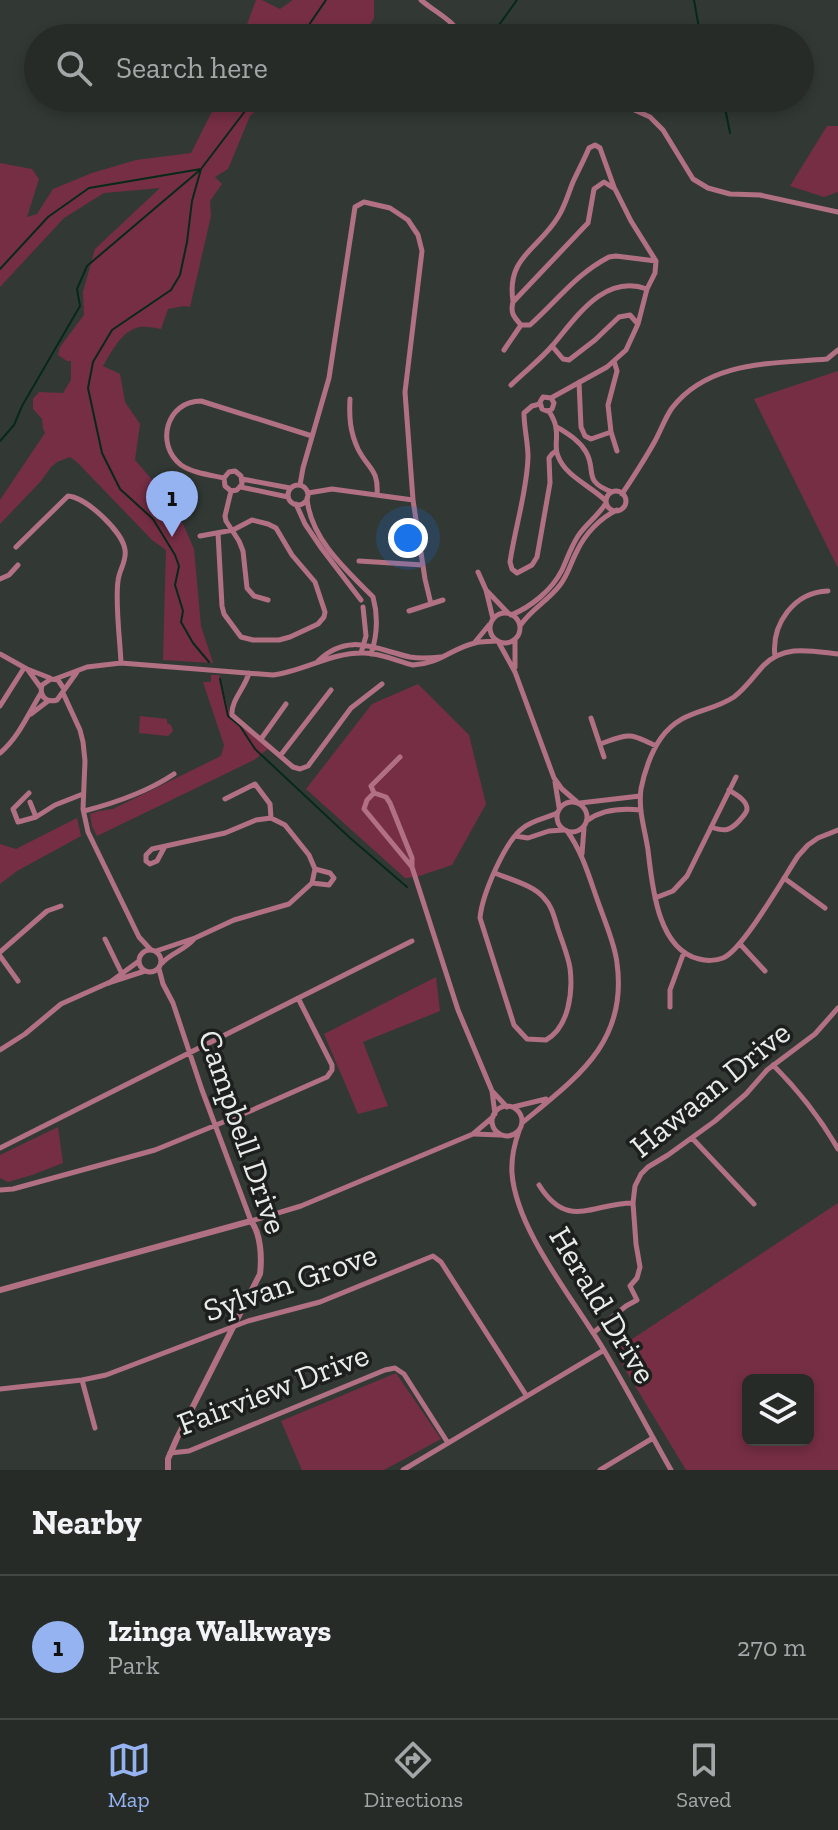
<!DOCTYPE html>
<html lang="en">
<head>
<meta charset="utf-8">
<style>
	:root { --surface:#262b28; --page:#2e3330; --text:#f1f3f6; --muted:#a4a7a8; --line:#424745; --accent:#95b2f1 }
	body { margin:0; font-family:"Zilla Slab",serif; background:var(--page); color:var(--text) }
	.controls { position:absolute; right:24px; bottom:24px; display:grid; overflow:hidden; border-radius:12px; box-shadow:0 4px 12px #0003 }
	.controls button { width:72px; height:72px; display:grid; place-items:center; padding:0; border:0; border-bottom:2px solid var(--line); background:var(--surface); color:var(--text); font:40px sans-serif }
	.you { position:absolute; left:408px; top:538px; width:28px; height:28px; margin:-20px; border:6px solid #fff; border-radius:50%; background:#1a73e8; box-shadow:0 0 0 12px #1a73e833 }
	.badge { display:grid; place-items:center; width:52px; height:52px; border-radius:50%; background:var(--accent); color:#111; font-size:26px; font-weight:700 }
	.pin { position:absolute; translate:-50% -66px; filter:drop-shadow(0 2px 4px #0008) }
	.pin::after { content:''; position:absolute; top:42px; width:28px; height:24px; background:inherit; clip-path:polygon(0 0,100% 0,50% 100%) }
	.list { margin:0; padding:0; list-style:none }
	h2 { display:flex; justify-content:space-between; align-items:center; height:104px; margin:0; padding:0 32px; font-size:34px }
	h2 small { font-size:26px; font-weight:400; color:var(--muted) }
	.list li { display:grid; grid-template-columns:52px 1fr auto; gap:24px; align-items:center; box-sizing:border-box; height:144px; padding:0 32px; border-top:2px solid var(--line) }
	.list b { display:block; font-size:30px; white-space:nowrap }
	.list p { margin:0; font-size:26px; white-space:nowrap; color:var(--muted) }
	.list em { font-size:26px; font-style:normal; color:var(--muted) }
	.icon { flex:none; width:44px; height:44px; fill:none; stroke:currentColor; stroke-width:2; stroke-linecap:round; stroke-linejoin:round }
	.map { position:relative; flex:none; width:838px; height:1470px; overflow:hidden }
	.search { position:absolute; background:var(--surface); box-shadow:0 4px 12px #0003; left:24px; right:24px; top:24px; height:88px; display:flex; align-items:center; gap:20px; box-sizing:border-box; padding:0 28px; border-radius:44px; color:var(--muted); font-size:30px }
	.sheet { height:248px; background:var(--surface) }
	nav { display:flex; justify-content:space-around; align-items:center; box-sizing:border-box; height:112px; border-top:2px solid var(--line); background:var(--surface); font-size:22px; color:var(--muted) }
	nav a { display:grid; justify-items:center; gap:4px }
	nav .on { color:var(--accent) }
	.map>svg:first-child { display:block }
	.green { fill:#762e45; fill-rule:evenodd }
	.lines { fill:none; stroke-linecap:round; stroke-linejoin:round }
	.stream { stroke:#072918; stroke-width:2 }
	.minor { stroke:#b17182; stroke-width:5 }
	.tertiary { stroke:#b17182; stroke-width:6 }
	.labels { text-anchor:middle; stroke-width:7; stroke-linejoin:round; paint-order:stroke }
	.street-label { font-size:32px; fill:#e7ebe9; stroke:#1c1f1d }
</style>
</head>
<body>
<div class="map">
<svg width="838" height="1470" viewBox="0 0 838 1470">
	<rect width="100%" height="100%" fill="#323935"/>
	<path class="green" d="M256 0H262L280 9 293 0H374V18L363 38H242Z
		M219 98H272L250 116 228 169 215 177 222 184 210 201 211 216 190 307 184 306 168 309 161 329C155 328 146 326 140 327 122 330 112 351 103 366L120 374 125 402 140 424 135 460 175 506 194 549 201 626 213 663 163 660 166 550 152 540 77 462 70 457 57 462 51 467 41 481 0 524V500L45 433 43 429 42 419 33 409V399L39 392 63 393 71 380V361H67L58 355 60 347 84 315 83 292 95 249 160 188 104 193 64 218 0 287V163L32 169 39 179 27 217 37 214 53 189 92 173 136 160 191 153Z
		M827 126H838V192L824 197 790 186Z
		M838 371V568L754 399Z
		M211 675H219L229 711 233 718 269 748 254 760 97 836 92 826 90 814 99 811 113 809 221 756 224 745 203 682H211Z
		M418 684 469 735 486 804 452 865 416 877 405 878 306 789 372 704Z
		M140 716 167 719V723L171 725 173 731 168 736 139 733Z
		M77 818 81 836 17 871 0 884V844L16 849Z
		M436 977 440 1011 363 1042 388 1106 358 1114 324 1034Z
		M58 1127 63 1163 32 1175 8 1182 0 1178V1155Z
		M838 1203V1470H686L614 1351ZM748 1380H808V1440H748Z
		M396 1373 441 1439 384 1470H302L281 1421Z"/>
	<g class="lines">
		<path class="stream" d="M694 0 699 28 704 38
			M499 25 517 0
			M300 38 326 0
			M723 98 730 133
			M201 169 192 201 187 242 180 275 171 290 112 330 93 362 88 388 102 453 120 489 153 519 175 555 179 566 175 585 183 611 181 622 193 643 209 662
			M0 269 48 217 89 188 201 169 255 98
			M0 441 14 425 22 406 80 306 77 289 87 266 200 170
			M220 679 228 716 240 726 255 749 349 837 407 887"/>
		<path class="minor" d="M421 0C436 13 453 19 462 38
			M481 98 491 105 507 108 520 98
			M608 98 650 117 663 130 693 179 708 188 730 194 760 195 838 212
			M513 301C506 257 539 249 558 217 565 206 568 194 573 182 578 171 584 160 589 148L595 145 600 148 614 187
			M552 346 563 359 569 360 595 340 619 317 630 315 637 323
			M504 350 521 325
			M579 382 581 427 585 436 591 439 611 432 608 405 617 371 614 361
			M511 385C524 372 540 360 552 346 576 318 604 273 647 289
			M551 398 554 403 552 409 547 411 542 409 540 402 543 397 551 398 607 367 626 350 638 324 647 289 655 273 656 261 631 221 615 189 604 182 594 189 588 223 585 226 513 302C510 313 514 317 521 325H530C557 301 576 274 609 257L616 256 656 261
			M350 399C349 417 350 432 358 449 368 469 379 469 377 495
			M540 404 532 406 524 413C524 428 528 442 528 457 527 492 515 527 510 562L512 569 517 573 532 565 537 557 550 483 549 458 552 454 556 451
			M549 411C552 416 556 423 556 429 558 438 554 447 558 456 565 476 591 486 606 501
			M557 427C568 434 579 440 586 452 597 471 582 481 612 492
			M611 432 617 451
			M224 478C210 475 193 473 181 465 155 445 166 401 201 401L312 436
			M242 479 290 488
			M300 485 303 468 329 378 355 207 364 202 390 208 408 220 418 235 422 251 405 392 413 500 425 579 431 604
			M288 495a10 10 0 1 1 20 0a10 10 0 1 1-20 0Z
			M241 487 288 497
			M231 491 225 486 224 478 229 472 235 471 241 476 242 484 237 490 231 491 225 516 226 521 239 541 243 551 247 588 254 596 268 600
			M606 501a10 10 0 1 1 20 0a10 10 0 1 1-20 0Z
			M308 493 332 489 413 500
			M622 494C634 476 645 459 655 441 661 430 665 418 672 408 709 360 773 364 827 359L838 350
			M307 498C310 538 346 570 373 597 378 615 377 636 371 654
			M296 504 305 524 322 549 361 600
			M200 536 233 530 252 520 268 524 276 528 292 555 315 582 325 612 324 617 318 624 290 637 279 640H253L241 637 224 614 222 606 218 533
			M16 547 68 496C86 497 123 532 125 550 127 561 119 570 118 581 115 603 120 639 121 663
			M359 561 423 565
			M478 572 486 590 493 619
			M0 579 9 575 18 565
			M487 591 508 613
			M409 611 443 600
			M490 628a15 15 0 1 1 30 0a15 15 0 1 1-30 0Z
			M511 615C531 607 552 590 562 570 567 559 571 547 578 536 586 524 598 516 606 503
			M520 626C531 609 548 601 560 585 568 575 571 562 577 551 585 534 600 518 617 510
			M475 642 489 625
			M499 643 515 672 554 778 562 789 577 802
			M361 653 366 636 363 607
			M0 654 27 669 50 678
			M838 654C811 651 784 644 763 666 754 676 745 689 734 697 708 714 682 709 661 738 651 752 644 773 641 789 638 810 645 830 648 850 652 884 657 949 699 959 706 961 716 961 723 958 743 950 784 877 798 856L808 845 818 838 838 830
			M775 657C771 624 794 592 828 591
			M318 661C349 631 377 650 410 657 421 659 431 658 442 657
			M515 667V639
			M28 670 41 688
			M249 673C245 688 231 700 232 715L293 767 300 769 308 766 351 708 382 684
			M55 679 87 667 121 663 273 675C304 671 332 652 364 653 380 653 397 661 413 665 440 664 452 648 475 643 482 641 489 642 496 641
			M64 689 58 680 51 679 42 685C39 696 46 703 57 700L77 672
			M63 693 80 730 83 742 85 761 83 809 88 832 139 937 151 950
			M0 706 24 668
			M31 714 48 701
			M591 718 604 757
			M261 739 286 704
			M600 744C629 734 628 732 656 746
			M0 753C19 737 28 714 41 693
			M280 756 331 690
			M555 782 559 807
			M29 793 13 809 18 822 36 817 55 805 83 794
			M374 793 371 786 400 757
			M225 799 255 784 270 804 271 818
			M557 817a15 15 0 1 1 30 0a15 15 0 1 1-30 0Z
			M30 802 36 817
			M580 803 640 796
			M84 811C115 803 147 792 174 774
			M588 820C603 809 622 808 641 810
			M711 827C725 832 730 831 740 820 742 817 747 813 747 809 747 800 735 794 729 790
			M515 836 528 838 549 831 564 830
			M582 854 584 828
			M412 867 364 809 367 800 374 793 386 797 390 803 412 858V867L458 1010 492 1091 495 1114
			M495 873C511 880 533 885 544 898 553 907 555 921 559 932 563 944 568 956 570 968 573 992 569 1027 546 1040L527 1039 514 1025 480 918C482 895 505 841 523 828 532 820 547 818 557 813
			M784 878 825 908
			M312 883 329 885 334 878 330 873 315 869
			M655 898 673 891 687 876 736 777
			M105 939 124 978
			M740 944 765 971
			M139 961a11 11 0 1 1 22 0a11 11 0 1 1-22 0Z
			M156 951 195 938 234 920 289 904 312 883 315 869 309 855 285 825 271 818 256 820 225 833 152 849 146 855V861L150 864 157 861 164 848
			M0 952 47 911 61 906
			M0 956 18 981
			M162 963C171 953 185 950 194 939
			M159 969 163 984 173 1003 202 1090 251 1221 301 1206 473 1134 493 1117
			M109 983 139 961
			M670 1007V990L684 952
			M0 1050 25 1034 61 1004 108 983 145 971
			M773 1065C800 1092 819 1116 838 1149
			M493 1092 507 1107
			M492 1121a15 15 0 1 1 30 0a15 15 0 1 1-30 0Z
			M513 1107 546 1099
			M522 1123C576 1078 628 1043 617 963 615 945 607 927 601 910 591 884 584 854 567 831
			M519 1131C514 1145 511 1158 512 1173 516 1231 576 1302 605 1352 628 1391 649 1431 671 1470
			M474 1134 500 1135
			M692 1138 754 1204
			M0 1148 412 941
			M539 1185C568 1231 592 1203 633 1203
			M0 1190 13 1189 155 1150 248 1112 327 1077 332 1070V1065L298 998
			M593 1333 626 1306 637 1300 630 1286 637 1278 640 1267 636 1244 633 1203 635 1186 641 1174 648 1167 668 1155 715 1121 746 1094 767 1070 815 1034 838 1008
			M82 1380 95 1428
			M0 1389 82 1380 106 1375 248 1321 320 1302 433 1256 441 1262 526 1395
			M170 1453 189 1451 385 1370 395 1368 404 1374 448 1443
			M403 1470 604 1350
			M600 1470 653 1438"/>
		<path class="tertiary" d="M0 1290 251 1221C261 1234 262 1258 260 1274L177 1438 168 1459V1470"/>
	</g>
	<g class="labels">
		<g class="street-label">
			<text transform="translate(710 1089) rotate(-39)" y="11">Hawaan Drive</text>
			<text transform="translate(243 1132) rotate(71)" y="11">Campbell Drive</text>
			<text transform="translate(290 1282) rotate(-19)" y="11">Sylvan Grove</text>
			<text transform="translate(603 1305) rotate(59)" y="11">Herald Drive</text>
			<text transform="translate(273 1389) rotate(-21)" y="11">Fairview Drive</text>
		</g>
	</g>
</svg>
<div class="controls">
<button><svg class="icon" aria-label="layers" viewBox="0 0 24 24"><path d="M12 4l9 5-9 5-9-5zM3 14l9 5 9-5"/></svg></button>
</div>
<div class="you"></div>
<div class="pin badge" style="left:172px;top:537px">1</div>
<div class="search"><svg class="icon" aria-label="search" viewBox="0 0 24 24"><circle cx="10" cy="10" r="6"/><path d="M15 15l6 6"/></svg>Search here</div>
</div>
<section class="sheet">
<h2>Nearby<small></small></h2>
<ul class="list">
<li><span class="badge">1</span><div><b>Izinga Walkways</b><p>Park</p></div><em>270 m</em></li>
</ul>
</section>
<nav>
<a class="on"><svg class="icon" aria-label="map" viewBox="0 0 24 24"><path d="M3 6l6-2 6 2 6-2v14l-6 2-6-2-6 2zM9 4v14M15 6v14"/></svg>Map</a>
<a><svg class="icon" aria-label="directions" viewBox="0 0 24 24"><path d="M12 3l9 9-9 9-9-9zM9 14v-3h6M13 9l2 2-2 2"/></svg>Directions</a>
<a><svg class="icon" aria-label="saved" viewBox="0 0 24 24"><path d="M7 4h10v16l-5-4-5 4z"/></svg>Saved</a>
</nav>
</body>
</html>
